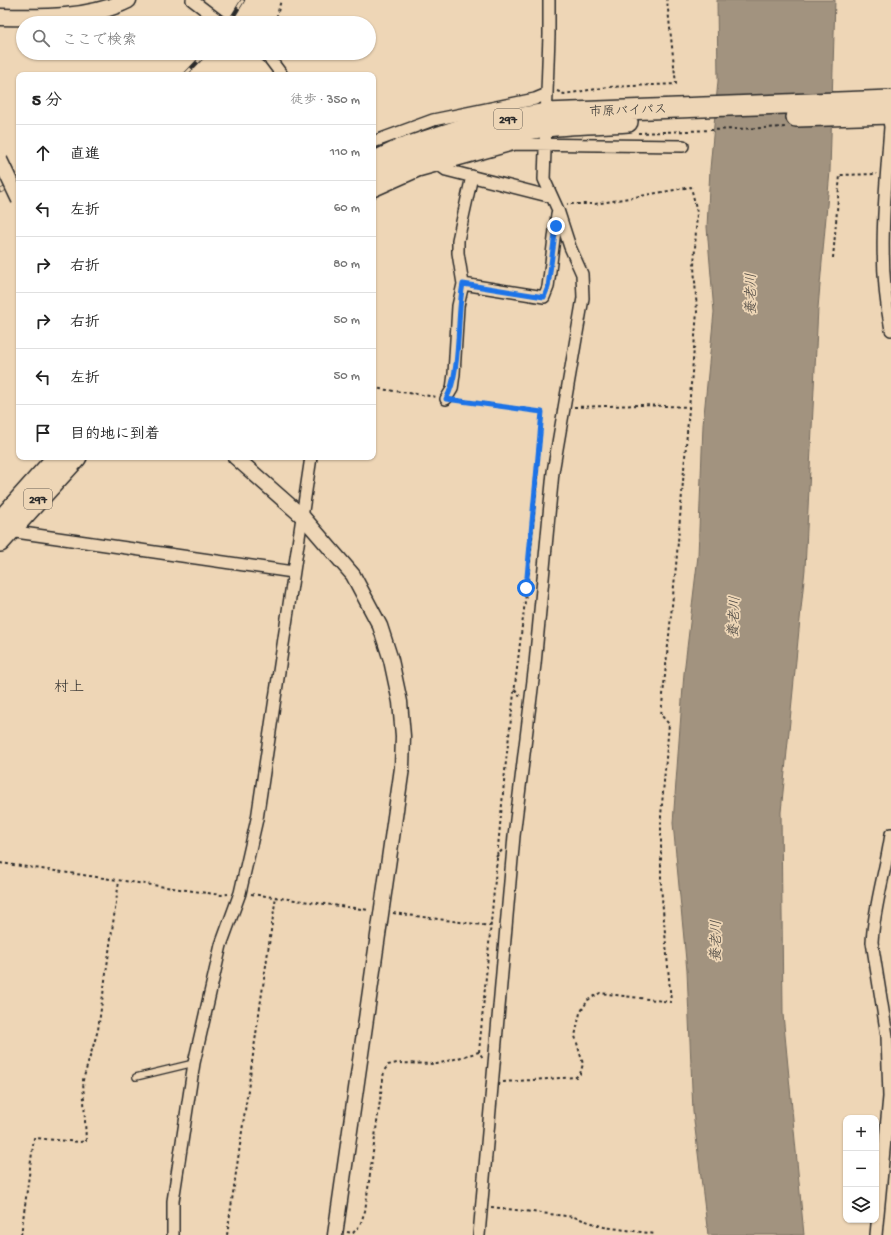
<!DOCTYPE html>
<html lang="ja">
<head>
<meta charset="utf-8">
<style>
	:root { --surface:#fff; --page:#f2f2f2; --text:#222; --muted:#767676; --line:#e0e0e0 }
	body { margin:0; font-family:"Gochi Hand","Klee One",sans-serif; background:var(--page); color:var(--text) }
	.controls { position:absolute; right:12px; bottom:12px; display:grid; overflow:hidden; border-radius:8px; box-shadow:0 1px 3px #0004 }
	.controls button { width:36px; height:36px; display:grid; place-items:center; padding:0; border:0; border-bottom:1px solid var(--line); background:var(--surface); color:var(--text); font:20px sans-serif }
	.stop { position:absolute; width:12px; height:12px; margin:-9px; border:3px solid #1a73e8; border-radius:50%; background:#fff }
	.stop.end { background:#1a73e8; border-color:#fff; box-shadow:0 1px 4px #0008 }
	.list { margin:0; padding:0; list-style:none }
	h2 { display:flex; justify-content:space-between; align-items:center; height:52px; margin:0; padding:0 16px; font-size:17px }
	h2 small { font-size:13px; font-weight:400; color:var(--muted) }
	.list li { display:grid; grid-template-columns:26px 1fr auto; gap:12px; align-items:center; box-sizing:border-box; height:56px; padding:0 16px; border-top:1px solid var(--line) }
	.list b { display:block; font-size:15px; white-space:nowrap }
	.list em { font-size:13px; font-style:normal; color:var(--muted) }
	.icon { flex:none; width:22px; height:22px; fill:none; stroke:currentColor; stroke-width:2; stroke-linecap:round; stroke-linejoin:round }
	.map { position:relative; flex:none; width:891px; height:1235px; overflow:hidden }
	.search { position:absolute; background:var(--surface); box-shadow:0 1px 3px #0004; left:16px; top:16px; width:360px; height:44px; display:flex; align-items:center; gap:10px; box-sizing:border-box; padding:0 14px; border-radius:22px; color:var(--muted); font-size:15px }
	.panel { position:absolute; background:var(--surface); box-shadow:0 1px 3px #0004; left:16px; top:72px; width:360px; height:388px; border-radius:8px }
	.map>svg:first-child { display:block }
	.water { fill:#a2937f; stroke:#72695d }
	.lines { fill:none; stroke-linecap:round; stroke-linejoin:round }
	.service-casing { stroke:#2b2b2b; stroke-width:8 }
	.minor-casing { stroke:#2b2b2b; stroke-width:14 }
	.tertiary-casing { stroke:#2b2b2b; stroke-width:17 }
	.secondary-casing { stroke:#2b2b2b; stroke-width:19 }
	.trunk-casing { stroke:#2b2b2b; stroke-width:22 }
	.path { stroke:#2b2b2b; stroke-width:2; stroke-dasharray:3 3; stroke-linecap:butt }
	.service { stroke:#eed6b6; stroke-width:5.5 }
	.minor { stroke:#eed6b6; stroke-width:11 }
	.tertiary { stroke:#eed6b6; stroke-width:14 }
	.secondary { stroke:#eed6b6; stroke-width:16 }
	.trunk { stroke:#eed6b6; stroke-width:19 }
	.rail-casing { stroke:#2b2b2b; stroke-width:4.5 }
	.rail { stroke:#eed6b6; stroke-width:3; stroke-dasharray:9; stroke-linecap:butt }
	.tertiary-bridge-casing { stroke:#2b2b2b; stroke-width:17; stroke-linecap:butt }
	.tertiary-bridge { stroke:#eed6b6; stroke-width:14 }
	.route { stroke:#1a73e8; stroke-width:5 }
	.labels { text-anchor:middle; stroke-width:3.5; stroke-linejoin:round; paint-order:stroke }
	.shield { fill:#eed6b6; stroke:#665e55; stroke-width:1 }
	.shield-label { font-size:12px; font-weight:bold; fill:#2b2b2b }
	.street-label { font-size:13px; fill:#2b2b2b; stroke:#eed6b6 }
	.water-label { font-size:14px; font-style:italic; fill:#494540; stroke:#eed6b6 }
	.quarter-label { font-size:15px; fill:#2b2b2b; stroke:#eed6b6 }
</style>
</head>
<body>
<div class="map">
<svg width="891" height="1235" viewBox="0 0 891 1235">
	<rect width="100%" height="100%" fill="#eed6b6"/>
	<filter id="ink" filterUnits="userSpaceOnUse"><feTurbulence type="fractalNoise" baseFrequency=".025" numOctaves="2"/><feDisplacementMap in="SourceGraphic" scale="8" xChannelSelector="R" yChannelSelector="G"/><feConvolveMatrix kernelMatrix="1 2 1 2 8 2 1 2 1" color-interpolation-filters="sRGB"/></filter>
	<g filter="url(#ink)">
		<path class="water" d="M717 0H835L830 171 818 308 805 569 781 812 783 1014 804 1235H708L693 1112 687 971 673 823 684 673 698 556 703 425 714 312 707 227 710 169 718 81Z"/>
		<g class="lines">
			<defs>
				<path id="service" d="M136 1077 194 1063"/>
				<path id="minor" d="M192 0 222 23
					M262 53 270 59 282 75
					M888 114 890 127C885 197 877 260 891 330
					M373 142 433 120 535 99 547 94
					M439 165 446 170 552 197
					M373 191 418 171 515 144 683 146
					M463 284 544 297 548 287 557 214
					M446 399 452 389 454 374 458 306 463 284 458 253V240L472 176
					M9 531 293 572
					M173 1235V1201L194 1063 221 945 240 893 257 819 311 457
					M479 1235 514 836 535 664 553 472 583 298 582 274 570 247 558 210 544 179 549 35V0
					M876 1235 889 1097 887 1036 872 942C874 906 886 870 891 834"/>
				<path id="tertiary" d="M235 457 303 517 353 575 380 626 391 660 400 702 403 736 402 768 335 1235"/>
				<path id="secondary" d="M0 17C42 18 90 19 128 0"/>
				<path id="trunk" d="M796 117 891 114
					M373 162 400 149 470 126 546 113 891 100
					M373 176C427 152 486 135 546 127 573 124 601 124 628 122
					M0 521 57 457
					M0 542 77 457"/>
			</defs>
			<use href="#service" class="service-casing"/>
			<use href="#minor" class="minor-casing"/>
			<use href="#tertiary" class="tertiary-casing"/>
			<use href="#secondary" class="secondary-casing"/>
			<use href="#trunk" class="trunk-casing"/>
			<path class="path" d="M275 23 281 0
				M557 91 564 94 609 87 676 84 667 0
				M638 133 786 127
				M833 258 840 175 877 174
				M373 388 437 397
				M457 400 542 412 530 559 506 761 479 1052 483 1058
				M574 407 641 405 689 407
				M515 689 520 697
				M496 857 503 849
				M0 863 221 895 228 894
				M251 894 369 910
				M393 913 490 926
				M503 1082 576 1077 580 1074 583 1064 575 1036 580 1013 588 1000 600 993 671 1002 661 886V816L669 724 661 715 676 566 697 312 694 266 697 212 691 187 595 204H567
				M491 1207 574 1217 604 1227 656 1234
				M347 1232 353 1233 360 1225 365 1211 384 1071 388 1065 397 1063 437 1064 479 1052
				M21 1235 34 1138 80 1142 86 1141 83 1080 98 1030 119 881
				M227 1235 276 896"/>
			<use href="#service" class="service"/>
			<use href="#minor" class="minor"/>
			<use href="#tertiary" class="tertiary"/>
			<use href="#secondary" class="secondary"/>
			<use href="#trunk" class="trunk"/>
			<defs>
				<path id="rail" d="M229 23 243 0
					M185 75 206 53
					M0 191 19 183"/>
			</defs>
			<use href="#rail" class="rail-casing"/>
			<use href="#rail" class="rail"/>
			<defs>
				<path id="tertiary-bridge" d="M0 160 19 200"/>
			</defs>
			<use href="#tertiary-bridge" class="tertiary-bridge-casing"/>
			<use href="#tertiary-bridge" class="tertiary-bridge"/>
		</g>
	</g>
	<g class="lines" filter="url(#ink)">
		<path class="route" d="M526 588 542 412 446 399C462 371 456 317 463 284L544 297 548 287 556 226"/>
	</g>
	<g class="labels">
		<g class="shield">
			<rect x="494" y="109" width="28" height="20" rx="3"/>
			<rect x="24" y="489" width="28" height="20" rx="3"/>
		</g>
		<g class="shield-label">
			<text x="508" y="123">297</text>
			<text x="38" y="503">297</text>
		</g>
		<g class="street-label">
			<text transform="translate(628 109) rotate(-2)" y="5">市原バイパス</text>
		</g>
		<g class="water-label">
			<text transform="translate(750 294) rotate(-90)" y="5">養老川</text>
			<text transform="translate(733 617) rotate(-87)" y="5">養老川</text>
			<text transform="translate(715 941) rotate(-89)" y="5">養老川</text>
		</g>
		<g class="quarter-label">
			<text x="69" y="691">村上</text>
		</g>
	</g>
</svg>
<div class="controls">
<button>+</button>
<button>−</button>
<button><svg class="icon" aria-label="layers" viewBox="0 0 24 24"><path d="M12 4l9 5-9 5-9-5zM3 14l9 5 9-5"/></svg></button>
</div>
<div class="stop" style="left:526px;top:588px"></div>
<div class="stop end" style="left:556px;top:226px"></div>
<div class="search"><svg class="icon" aria-label="search" viewBox="0 0 24 24"><circle cx="10" cy="10" r="6"/><path d="M15 15l6 6"/></svg>ここで検索</div>
<section class="panel">
<h2>5 分<small>徒歩 · 350 m</small></h2>
<ul class="list">
<li><svg class="icon" aria-label="ahead" viewBox="0 0 24 24"><path d="M12 20V5M6 11l6-6 6 6"/></svg><div><b>直進</b></div><em>110 m</em></li>
<li><svg class="icon" aria-label="left" viewBox="0 0 24 24"><path d="M17 20v-9H6M10 6l-5 5 5 5"/></svg><div><b>左折</b></div><em>60 m</em></li>
<li><svg class="icon" aria-label="right" viewBox="0 0 24 24"><path d="M7 20v-9h11M14 6l5 5-5 5"/></svg><div><b>右折</b></div><em>80 m</em></li>
<li><svg class="icon" aria-label="right" viewBox="0 0 24 24"><path d="M7 20v-9h11M14 6l5 5-5 5"/></svg><div><b>右折</b></div><em>50 m</em></li>
<li><svg class="icon" aria-label="left" viewBox="0 0 24 24"><path d="M17 20v-9H6M10 6l-5 5 5 5"/></svg><div><b>左折</b></div><em>50 m</em></li>
<li><svg class="icon" aria-label="arrive" viewBox="0 0 24 24"><path d="M6 21V4h12l-3 4 3 4H6"/></svg><div><b>目的地に到着</b></div></li>
</ul>
</section>
</div>
</body>
</html>
